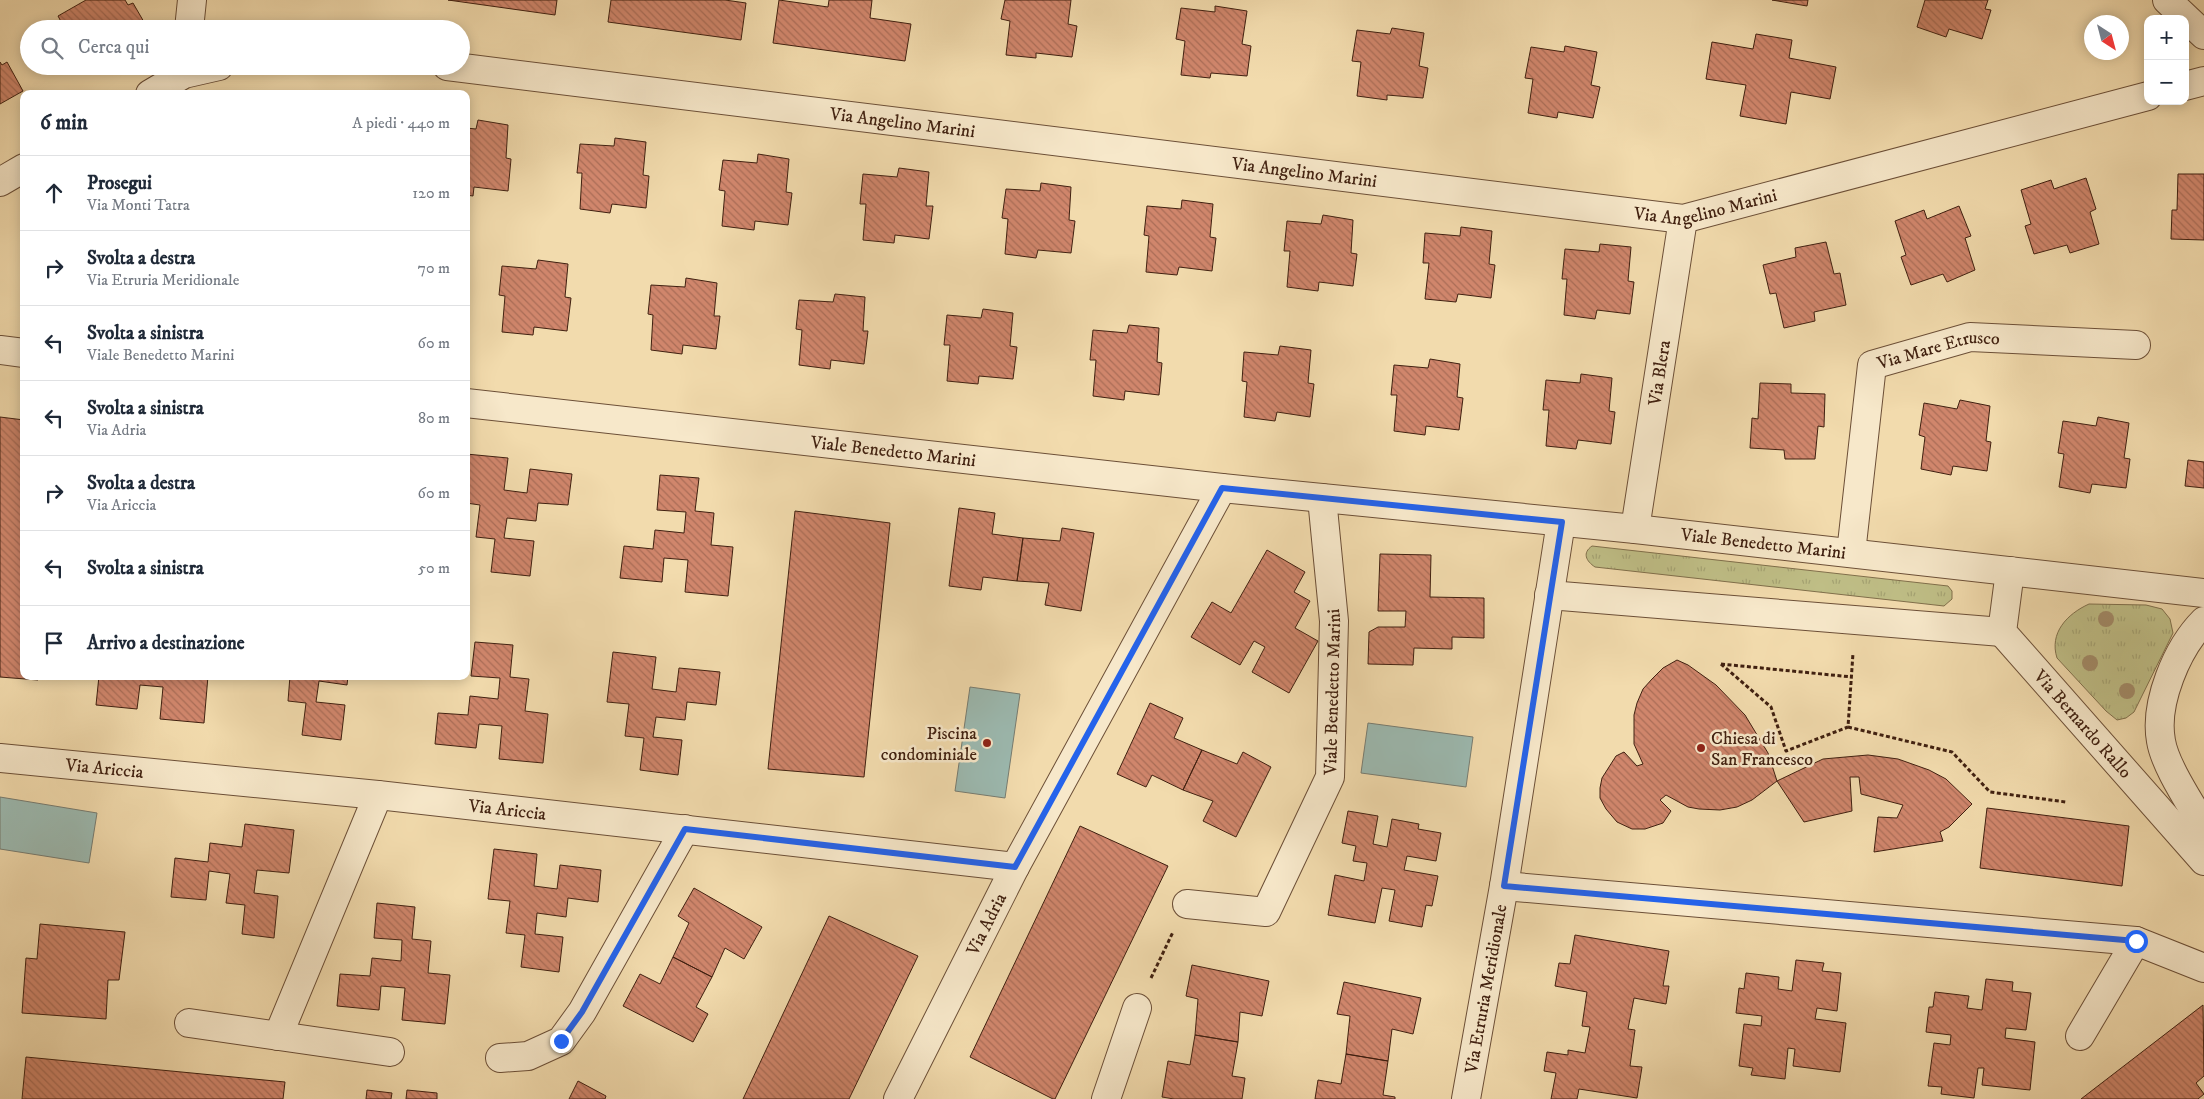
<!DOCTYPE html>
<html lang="it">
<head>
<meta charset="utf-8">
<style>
	:root { --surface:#fff; --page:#f6f6f7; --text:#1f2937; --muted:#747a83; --line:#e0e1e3 }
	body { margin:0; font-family:"IM FELL DW Pica",serif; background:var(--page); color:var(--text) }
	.controls { position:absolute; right:15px; top:15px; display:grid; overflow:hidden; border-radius:10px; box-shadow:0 2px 12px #0003 }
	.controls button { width:45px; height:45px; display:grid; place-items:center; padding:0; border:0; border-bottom:1px solid var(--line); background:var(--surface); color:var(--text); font:25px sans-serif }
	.compass { position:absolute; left:2084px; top:15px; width:45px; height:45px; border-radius:50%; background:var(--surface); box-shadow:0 2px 12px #0003; rotate:144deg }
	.stop { position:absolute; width:15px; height:15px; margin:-11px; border:4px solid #2563eb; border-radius:50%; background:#fff }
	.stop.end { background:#2563eb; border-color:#fff; box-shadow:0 1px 5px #0008 }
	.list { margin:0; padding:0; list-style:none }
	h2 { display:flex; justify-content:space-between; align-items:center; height:65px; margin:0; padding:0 20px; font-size:21px }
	h2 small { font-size:16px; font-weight:400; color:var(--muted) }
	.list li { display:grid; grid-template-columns:32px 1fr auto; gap:15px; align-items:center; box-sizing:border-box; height:75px; padding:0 20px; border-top:1px solid var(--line) }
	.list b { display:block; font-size:19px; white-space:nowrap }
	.list p { margin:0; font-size:16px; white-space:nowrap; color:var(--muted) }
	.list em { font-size:16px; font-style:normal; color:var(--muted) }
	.icon { flex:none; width:28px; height:28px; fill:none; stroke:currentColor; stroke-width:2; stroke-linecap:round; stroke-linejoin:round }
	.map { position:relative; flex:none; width:2204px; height:1099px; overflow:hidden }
	.search { position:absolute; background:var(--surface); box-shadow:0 2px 12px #0003; left:20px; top:20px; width:450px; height:55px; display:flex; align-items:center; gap:12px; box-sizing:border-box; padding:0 18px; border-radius:28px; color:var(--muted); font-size:19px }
	.panel { position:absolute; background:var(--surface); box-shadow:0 2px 12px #0003; left:20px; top:90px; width:450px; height:590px; border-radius:10px }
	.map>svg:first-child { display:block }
	.grass { fill:url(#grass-tufts); stroke:#806f4b }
	.water { fill:#9cbab1; stroke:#777c71 }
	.building { fill:url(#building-back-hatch); stroke:#402010 }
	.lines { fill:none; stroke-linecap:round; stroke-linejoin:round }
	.minor-casing { stroke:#6c4f37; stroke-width:30 }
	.path { stroke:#402010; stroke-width:3; stroke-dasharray:4 2.5; stroke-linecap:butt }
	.minor { stroke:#f7e8ca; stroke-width:28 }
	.tree { fill:#a28a67 }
	.route { stroke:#2563eb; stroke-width:6 }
	.poi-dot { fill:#8f2418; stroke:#f7e8ca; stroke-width:2 }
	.labels { text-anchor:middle; stroke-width:5; stroke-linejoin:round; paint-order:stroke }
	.street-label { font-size:18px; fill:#402010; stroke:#f7e8ca }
	.poi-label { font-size:18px; fill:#402010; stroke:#f7e8ca; text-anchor:end }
</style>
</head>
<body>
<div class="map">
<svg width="2204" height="1099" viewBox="0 0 2204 1099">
	<defs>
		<pattern id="grass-tufts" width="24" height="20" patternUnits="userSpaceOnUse" patternTransform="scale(1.25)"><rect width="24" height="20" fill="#bfbe86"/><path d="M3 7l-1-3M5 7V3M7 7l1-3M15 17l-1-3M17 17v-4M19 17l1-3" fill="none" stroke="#a5a373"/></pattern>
		<pattern id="building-back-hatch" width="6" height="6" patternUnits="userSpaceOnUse" patternTransform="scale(1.25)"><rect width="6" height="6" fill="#d0866c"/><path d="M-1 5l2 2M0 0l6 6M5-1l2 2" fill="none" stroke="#aa6d57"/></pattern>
	</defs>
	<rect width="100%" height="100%" fill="#f2dbad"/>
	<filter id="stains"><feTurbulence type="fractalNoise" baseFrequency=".004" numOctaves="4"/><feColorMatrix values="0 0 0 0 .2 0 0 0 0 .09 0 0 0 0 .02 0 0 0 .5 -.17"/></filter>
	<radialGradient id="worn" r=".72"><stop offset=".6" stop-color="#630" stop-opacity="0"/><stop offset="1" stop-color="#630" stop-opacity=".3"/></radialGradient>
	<path class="grass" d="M1592 546 1948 586 1952 591V599L1944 606 1595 567C1586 561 1582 553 1592 546Z
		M2089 604 2146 605 2162 609 2170 619 2173 633 2134 712 2126 718 2117 720 2106 711 2057 658C2049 633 2067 614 2089 604Z"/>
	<path class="water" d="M970 687 1020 694 1005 798 955 791Z
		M1368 723 1473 737 1466 787 1361 773Z
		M0 797 97 813 89 863 0 849Z"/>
	<path class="building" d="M86 0H125L128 5 133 3 148 29H65L58 16Z
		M448 0H557L555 15Z
		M611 0H725L746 3 741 40 608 22Z
		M779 0 828 7 829 0H872L870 18 911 24 905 61 773 43Z
		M1005 0H1071L1068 24 1077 26 1072 57 1036 53V58L1006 55 1010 21 1001 19Z
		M1772 0H1808L1807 6Z
		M1925 0H1988L1985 9 1991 10 1982 39 1949 29 1946 37 1917 27Z
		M1215 6 1247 11 1242 44 1251 46 1247 76 1211 73 1210 78 1181 75 1185 41 1176 39 1181 8 1215 12Z
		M1392 28 1424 33 1419 66 1428 68 1423 98 1387 95V100L1357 96 1361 62 1352 61 1357 30 1390 34Z
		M1756 34 1792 40 1789 58 1836 67 1830 99 1791 92 1786 124 1740 116 1746 85 1706 79 1712 42 1753 49Z
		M1565 46 1597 52 1591 85 1600 87 1593 118 1558 112 1557 118 1528 113 1533 79 1525 78 1531 47 1564 52Z
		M0 62 2 65 7 62 23 91 0 104Z
		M478 120 508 125 506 158 511 159 508 191 474 187 473 196 466 195V128L476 129Z
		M615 138 646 142 643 175 649 176 646 208 612 204 610 213 580 209 582 173H577L580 144 614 146Z
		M758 154 789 159 786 192 792 193 788 225 755 221 754 230 722 226 725 191 719 190 723 160 757 163Z
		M899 168 929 172 926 206H933L929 239 895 235 894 243 863 240 866 204H860L863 174 897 177Z
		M2178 174H2204V240L2171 239 2172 210H2177Z
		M2086 178 2096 209 2090 212 2099 244 2070 253 2067 245 2034 254 2025 226 2031 224 2021 190 2051 180 2054 189Z
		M1041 183 1071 187 1069 220 1075 221 1071 253 1038 250 1036 258 1005 254 1008 219 1002 218 1006 189 1040 191Z
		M1182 200 1213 204 1210 237 1216 238 1212 271 1179 267 1177 275 1146 272 1149 236 1144 235 1147 206 1181 209Z
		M1959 206 1971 236 1965 238 1975 270 1947 282 1943 274 1911 285 1901 257 1906 255 1895 221 1924 210 1927 219Z
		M1323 215 1353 220 1351 253 1357 254 1353 286 1319 282 1318 291 1287 287 1290 251H1284L1287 221 1321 224Z
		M1461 227 1492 231 1489 264 1495 265 1491 298 1458 294 1456 302 1425 299 1429 263H1423L1425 233 1460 236Z
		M1826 242 1834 274 1840 273 1846 305 1814 312 1815 321 1784 328 1776 293 1770 294 1763 265 1796 257 1795 248Z
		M1600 244 1631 247 1628 281 1634 282 1630 314 1597 310 1595 319 1564 315 1567 279H1562L1565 249 1599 252Z
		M538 260 568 264 565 297 571 298 567 331 534 327 533 335 502 332 505 296 499 295 502 266 536 269Z
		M686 278 717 283 714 316H720L716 349 683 345 682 354 651 350 653 315 648 314 651 285 685 287Z
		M835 294 865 297 863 331H868L864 364 831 360 830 369 799 365 802 330 796 329 799 300 833 302Z
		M983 309 1013 313 1010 346 1017 347 1013 379 979 376 978 384 947 381 950 345H944L947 315 981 318Z
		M1129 325 1159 328 1157 362 1162 363 1159 395 1125 391 1124 400 1093 396 1096 360H1090L1093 330 1127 333Z
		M1280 346 1311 350 1308 383 1314 384 1310 417 1277 412 1275 421 1244 417 1247 382 1242 381 1244 352 1278 355Z
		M1430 359 1460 364 1457 397 1463 398 1459 430 1426 426 1425 435 1394 431 1397 395H1391L1394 365 1428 368Z
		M1581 374 1612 378 1609 411 1615 412 1611 444 1578 440 1576 449 1546 446 1549 410H1543L1546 380 1580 383Z
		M1760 383 1791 384V393L1825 394 1824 427 1818 426 1815 459H1785L1784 450 1750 448 1752 418 1758 419Z
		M1960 400 1990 406 1986 441 1991 442 1987 471 1953 466 1951 475 1921 469 1925 437 1919 435 1924 403 1957 409Z
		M0 417 24 420V676H39L38 680 0 677Z
		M2098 417 2129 423 2124 458 2130 459 2126 488 2092 484 2090 493 2059 487 2064 454 2058 453 2063 421 2096 426Z
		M466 454 508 458 504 490 527 493 530 469 572 474 568 505 538 503 536 521 507 518 504 538 534 541 530 576 491 572 495 539 476 537 480 505 466 503Z
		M2188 460 2204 462V488L2185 486Z
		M660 475 699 478 695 511 714 513 711 545 733 547 728 596 685 592 688 560 664 558 662 582 620 578 624 546 653 549 655 530 684 533 686 512 657 510Z
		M959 508 995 513 992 534 1023 538 1017 581 983 577 981 590 949 586Z
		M795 511 890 523 864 777 768 769Z
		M1062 528 1094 533 1081 611 1045 605 1049 583 1017 581 1023 538 1060 541Z
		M1267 550 1305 572 1294 592 1310 601 1295 628 1318 641 1289 693 1252 672 1265 647 1254 641 1240 665 1191 637 1212 602 1231 613Z
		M1380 554 1431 555 1430 597 1484 598V638L1452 637V649L1414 648 1413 665 1368 664 1369 632 1378 627H1405L1406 611H1378Z
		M475 642 513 645 510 677 529 679 525 711 548 714 543 763 499 759 502 726 479 724 476 748 435 744 438 713 468 715 470 696 498 699 500 678 471 676Z
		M613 652 656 657 652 689 676 692 679 668 720 672 716 705 687 702 685 720 656 717 653 737 682 740 678 775 640 770 644 738 625 736 629 704 607 702Z
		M1677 660 1688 665 1716 685 1745 715 1768 753 1777 781 1752 800 1737 807 1720 810 1699 809 1688 807 1666 795 1660 800 1671 811 1663 823 1645 829H1632L1617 822 1606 809 1600 798V788L1602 778 1616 756 1624 752 1637 766 1643 764 1634 744V715L1637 703 1643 689 1652 679 1663 668Z
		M99 676H208L204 723 160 719 163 687 140 685 137 709 96 705Z
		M290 676H348L347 685 319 681 316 702 345 705 341 740 302 735 306 703 288 701Z
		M1150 703 1183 718 1174 738 1202 750 1183 790 1152 775 1146 787 1117 774Z
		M1202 750 1237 764 1243 752 1271 767 1236 837 1203 821 1213 801 1183 790Z
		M1868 755 1898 759 1929 770 1946 779 1972 804 1949 827 1940 832 1943 841 1874 852 1878 817 1897 818 1903 805 1861 794 1859 777H1850L1852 811 1804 822 1777 781 1823 759Z
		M1987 808 2129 826 2122 886 1980 868Z
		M1348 811 1378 816 1373 844 1387 847 1392 819 1419 824 1418 829 1441 833 1436 861 1407 856 1404 870 1438 876 1432 906 1426 905 1422 927 1389 921 1395 890 1382 888 1375 923 1328 915 1335 875 1364 881 1367 863 1353 861 1356 846 1342 843Z
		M245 824 294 830 289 873 257 870 254 893 278 896 274 938 242 934 245 905 226 903 230 874 209 871 206 900 171 897 175 858 208 862 210 843 242 847Z
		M1080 826 1168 866 1055 1099H1053L970 1057Z
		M494 849 537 854 534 886 557 889 560 865 601 870 598 902 568 898 566 917 537 913 535 934 563 937 559 972 521 967 525 935 506 933 510 901 488 899Z
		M694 888 762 927 744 959 725 948 712 977 673 957 689 923 678 916Z
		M377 903 415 907 412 939 431 941 428 973 450 975 445 1024 402 1020 405 988 381 986 379 1010 337 1006 340 974 370 976 372 958 401 961 402 940 374 938Z
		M829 916 918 956 849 1099H743Z
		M40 924 125 932 119 980H108L106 1019 22 1013 26 958 37 959Z
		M1575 935 1669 951 1663 986H1669L1666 1004 1634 998 1628 1029 1635 1030 1630 1066 1642 1067 1637 1098 1579 1089 1577 1099H1551L1556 1073 1544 1071 1547 1052 1568 1055V1050L1585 1053 1590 1027 1582 1026 1587 992 1555 986 1559 963 1570 964Z
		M673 957 712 977 696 1007 708 1014 693 1042 623 1006 640 974 660 984Z
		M1796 960 1824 963 1822 971 1841 973 1837 1011 1817 1008 1815 1019 1846 1023 1840 1072 1793 1066 1795 1049 1788 1048 1785 1079 1751 1075 1753 1068 1739 1066 1744 1024 1761 1026 1762 1016 1736 1013 1739 988 1744 989 1746 973 1779 977 1778 989 1792 991Z
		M1192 965 1269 981 1262 1016 1240 1012 1238 1042 1195 1035 1198 999 1186 996Z
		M1986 979 2013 982 2012 991 2031 993 2026 1030 2006 1028 2005 1038 2035 1042 2030 1090 1982 1085 1984 1068H1978L1974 1098 1941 1094 1942 1087 1928 1086 1934 1043 1950 1045 1951 1035 1926 1032 1929 1007H1933L1935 992 1969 996 1967 1008 1982 1010Z
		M1344 982 1421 998 1413 1034 1392 1029 1388 1061 1346 1054 1350 1016 1337 1014Z
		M2203 1005 2204 1076 2196 1083 2204 1094 2198 1099H2081Z
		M1195 1035 1238 1042 1232 1076 1245 1078 1242 1099H1174L1162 1097 1168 1061 1190 1065Z
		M1346 1054 1388 1061 1383 1095 1395 1097V1099H1315L1318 1080 1341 1084Z
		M26 1057 285 1082 283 1099H22Z
		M578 1081 606 1096 605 1099H569Z
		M367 1090 392 1093 391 1099H366Z
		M407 1090 437 1093V1099H406Z"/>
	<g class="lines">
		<defs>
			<g id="minor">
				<path d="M2167 0 2204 35"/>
				<path d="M189 29 192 0"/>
				<path id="s1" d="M447 66 1683 219 2148 96"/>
				<path d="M2185 86 2204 81"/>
				<path d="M150 94 184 74 219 66"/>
				<path d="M0 182 24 168"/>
				<path d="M0 350 24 353"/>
				<path id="s2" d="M466 403 1222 488 1635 529 2204 593"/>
				<path id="s3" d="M1635 529 1683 219"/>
				<path id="s4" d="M1851 553 1872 365 1970 337 2136 345"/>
				<path id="s5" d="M2010 571 2002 632 2204 861"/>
				<path d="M1549 595 2002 632"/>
				<path d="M2204 621C2177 648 2154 703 2161 741 2165 766 2191 804 2204 827"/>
				<path id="s6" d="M0 758 378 795 1015 867"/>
				<path d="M1504 886 2136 941 2204 968"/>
				<path id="s7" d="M1187 904 1266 912 1330 777 1334 621 1322 498"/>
				<path d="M189 1023 390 1052"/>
				<path d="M278 1036 378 795"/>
				<path d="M2080 1036 2136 941"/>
				<path d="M500 1058 528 1056 561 1041 582 1012 685 829"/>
				<path id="s8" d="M898 1099 1015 867 1222 488"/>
				<path d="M1106 1099 1137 1008"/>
				<path id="s9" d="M1466 1099 1504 886 1561 522"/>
			</g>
		</defs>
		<use href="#minor" class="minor-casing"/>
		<path class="path" d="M1721 664 1771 707 1786 751 1848 727 1853 653
			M1721 664 1852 677
			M1848 727 1952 752 1990 792 2066 802
			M1151 978 1173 932"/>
		<use href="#minor" class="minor"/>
	</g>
	<g class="tree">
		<circle cx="2106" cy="619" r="8"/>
		<circle cx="2090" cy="663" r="8"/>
		<circle cx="2127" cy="691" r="8"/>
	</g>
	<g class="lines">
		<path class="route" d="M561 1041 582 1012 685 829 1015 867 1222 488 1562 522 1504 886 2136 941"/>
	</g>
	<g class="poi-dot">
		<circle cx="987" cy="743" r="5"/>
		<circle cx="1701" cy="748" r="5"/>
	</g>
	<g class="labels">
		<g class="street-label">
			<text dy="6" stroke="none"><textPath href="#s1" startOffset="459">Via Angelino Marini</textPath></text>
			<text dy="6" stroke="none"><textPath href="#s1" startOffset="864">Via Angelino Marini</textPath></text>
			<text dy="6" stroke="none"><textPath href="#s1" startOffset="1269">Via Angelino Marini</textPath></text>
			<text dy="6" stroke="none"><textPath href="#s4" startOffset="258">Via Mare Etrusco</textPath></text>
			<text dy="6" stroke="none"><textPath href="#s3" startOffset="158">Via Blera</textPath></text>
			<text dy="6" stroke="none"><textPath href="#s2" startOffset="430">Viale Benedetto Marini</textPath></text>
			<text dy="6" stroke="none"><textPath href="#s2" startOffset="1305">Viale Benedetto Marini</textPath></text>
			<text dy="6" stroke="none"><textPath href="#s7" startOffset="314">Viale Benedetto Marini</textPath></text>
			<text dy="6" stroke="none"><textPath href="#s5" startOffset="184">Via Bernardo Rallo</textPath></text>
			<text dy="6" stroke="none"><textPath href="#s6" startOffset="105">Via Ariccia</textPath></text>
			<text dy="6" stroke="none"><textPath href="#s6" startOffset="510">Via Ariccia</textPath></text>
			<text dy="6" stroke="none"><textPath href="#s8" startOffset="196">Via Adria</textPath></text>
			<text dy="6" stroke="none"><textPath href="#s9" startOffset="112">Via Etruria Meridionale</textPath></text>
		</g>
		<g class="poi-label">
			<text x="977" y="739">Piscina<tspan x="977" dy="21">condominiale</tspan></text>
			<text x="1711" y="744" text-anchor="start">Chiesa di<tspan x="1711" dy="21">San Francesco</tspan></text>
		</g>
	</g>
	<rect width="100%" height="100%" filter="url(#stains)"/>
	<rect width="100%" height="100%" fill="url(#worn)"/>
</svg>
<div class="controls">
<button>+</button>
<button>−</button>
</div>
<svg class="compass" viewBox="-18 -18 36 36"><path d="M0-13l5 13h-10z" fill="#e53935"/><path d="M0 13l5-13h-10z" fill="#747a83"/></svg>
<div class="stop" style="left:2136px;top:941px"></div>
<div class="stop end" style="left:561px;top:1041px"></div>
<div class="search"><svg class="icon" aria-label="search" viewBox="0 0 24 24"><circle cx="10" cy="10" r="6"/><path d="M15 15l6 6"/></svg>Cerca qui</div>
<section class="panel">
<h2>6 min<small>A piedi · 440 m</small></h2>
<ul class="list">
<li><svg class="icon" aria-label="ahead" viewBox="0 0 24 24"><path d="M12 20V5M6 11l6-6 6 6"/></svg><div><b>Prosegui</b><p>Via Monti Tatra</p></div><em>120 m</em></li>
<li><svg class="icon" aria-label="right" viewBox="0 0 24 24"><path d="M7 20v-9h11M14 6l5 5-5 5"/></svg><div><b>Svolta a destra</b><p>Via Etruria Meridionale</p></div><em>70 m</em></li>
<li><svg class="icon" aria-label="left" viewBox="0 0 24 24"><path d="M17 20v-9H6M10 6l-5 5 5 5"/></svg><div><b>Svolta a sinistra</b><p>Viale Benedetto Marini</p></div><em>60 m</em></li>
<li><svg class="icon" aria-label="left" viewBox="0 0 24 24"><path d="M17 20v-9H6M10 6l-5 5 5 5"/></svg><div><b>Svolta a sinistra</b><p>Via Adria</p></div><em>80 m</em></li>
<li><svg class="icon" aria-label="right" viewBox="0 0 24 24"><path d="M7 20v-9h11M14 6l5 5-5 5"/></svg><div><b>Svolta a destra</b><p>Via Ariccia</p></div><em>60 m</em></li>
<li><svg class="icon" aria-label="left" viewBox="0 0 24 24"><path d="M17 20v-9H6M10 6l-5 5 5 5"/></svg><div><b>Svolta a sinistra</b></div><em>50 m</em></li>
<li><svg class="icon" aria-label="arrive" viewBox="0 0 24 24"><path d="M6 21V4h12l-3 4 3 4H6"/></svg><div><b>Arrivo a destinazione</b></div></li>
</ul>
</section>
</div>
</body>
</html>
